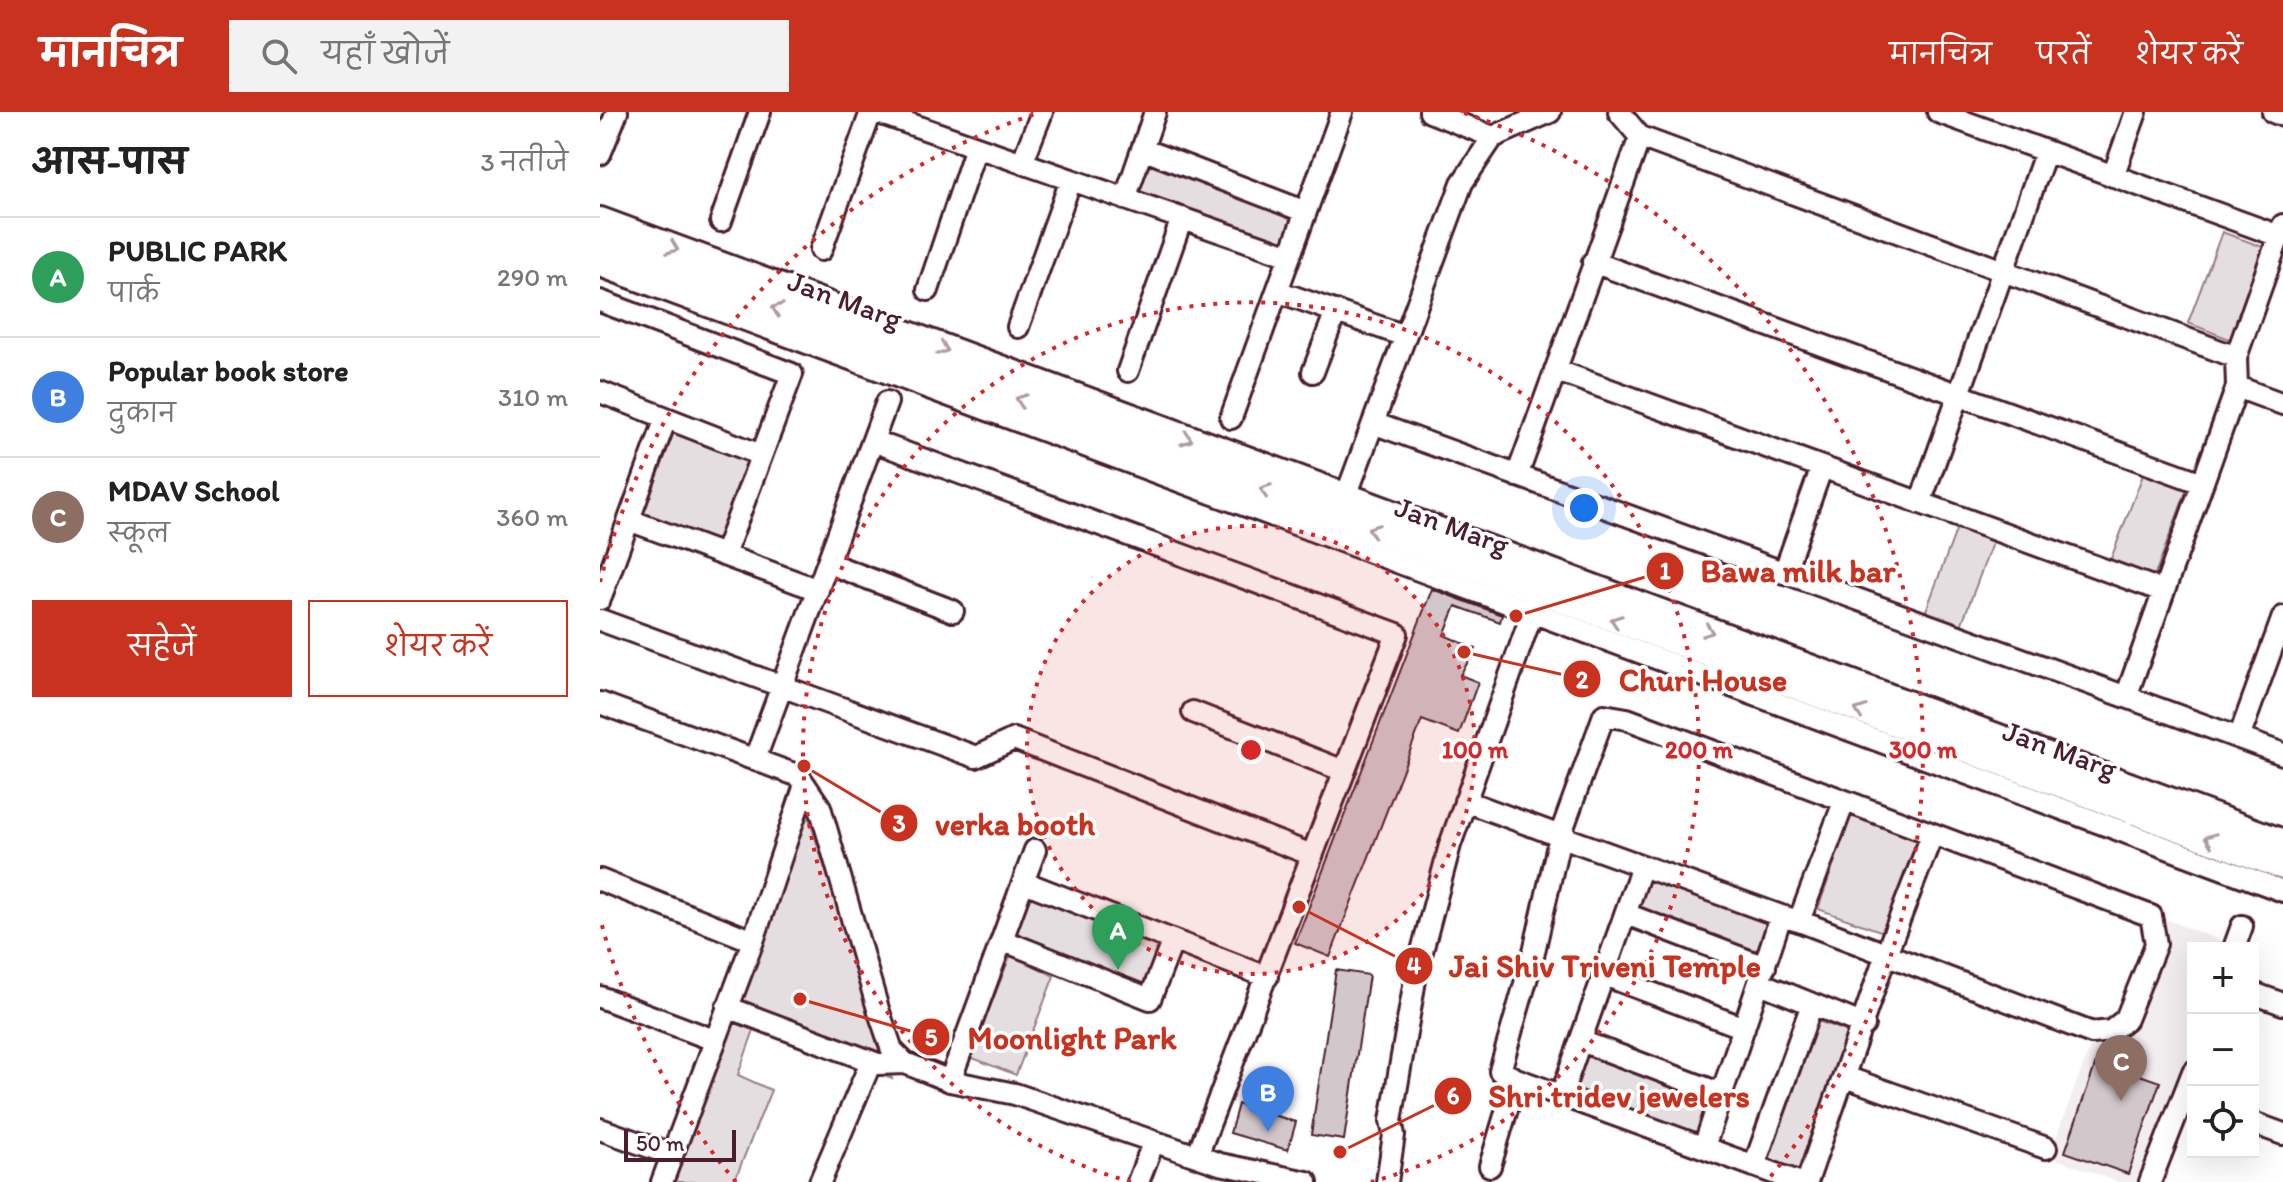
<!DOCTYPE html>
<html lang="hi">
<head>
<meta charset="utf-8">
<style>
	:root { --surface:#fff; --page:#f2f2f2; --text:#222; --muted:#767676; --line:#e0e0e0; --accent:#c8321e }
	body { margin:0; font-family:Itim,"Playpen Sans Deva",sans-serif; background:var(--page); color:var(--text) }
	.controls { position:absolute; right:24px; bottom:24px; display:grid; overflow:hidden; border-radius:0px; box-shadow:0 8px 32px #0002 }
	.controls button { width:72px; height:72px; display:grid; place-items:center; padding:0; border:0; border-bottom:2px solid var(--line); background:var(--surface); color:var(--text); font:40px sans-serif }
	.scale { position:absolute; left:24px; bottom:20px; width:112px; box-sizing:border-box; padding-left:8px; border:4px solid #4a1f2b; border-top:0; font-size:22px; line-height:28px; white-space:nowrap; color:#4a1f2b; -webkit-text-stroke:6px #fff; paint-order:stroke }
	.you { position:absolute; left:984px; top:396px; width:28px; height:28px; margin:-20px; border:6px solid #fff; border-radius:50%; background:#1a73e8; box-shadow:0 0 0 12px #1a73e833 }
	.badge { display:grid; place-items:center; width:52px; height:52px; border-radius:50%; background:var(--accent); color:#fff; font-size:26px; font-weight:700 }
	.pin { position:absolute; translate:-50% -66px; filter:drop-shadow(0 2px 4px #0008) }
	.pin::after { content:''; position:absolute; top:42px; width:28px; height:24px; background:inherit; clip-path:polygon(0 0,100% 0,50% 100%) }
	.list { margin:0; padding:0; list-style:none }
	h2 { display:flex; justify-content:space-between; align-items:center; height:104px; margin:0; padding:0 32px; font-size:34px }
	h2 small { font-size:26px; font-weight:400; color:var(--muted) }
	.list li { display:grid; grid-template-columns:52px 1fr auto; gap:24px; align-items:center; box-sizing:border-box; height:120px; padding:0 32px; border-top:2px solid var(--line) }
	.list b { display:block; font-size:30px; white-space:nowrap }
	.list p { margin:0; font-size:26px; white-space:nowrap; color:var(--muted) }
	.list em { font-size:26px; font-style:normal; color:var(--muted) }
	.actions { display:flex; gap:16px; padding:24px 32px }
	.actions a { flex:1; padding:18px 0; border:2px solid var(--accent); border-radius:0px; text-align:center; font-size:28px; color:var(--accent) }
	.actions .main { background:var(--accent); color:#fff }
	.icon { flex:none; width:44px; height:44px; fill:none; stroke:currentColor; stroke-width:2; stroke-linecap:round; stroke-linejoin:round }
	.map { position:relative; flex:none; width:1683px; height:1070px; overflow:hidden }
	header { display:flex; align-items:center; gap:48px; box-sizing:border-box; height:112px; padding:0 40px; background:var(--accent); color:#fff }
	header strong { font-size:38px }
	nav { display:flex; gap:44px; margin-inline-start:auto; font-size:28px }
	.search { width:560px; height:72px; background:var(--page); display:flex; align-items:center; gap:20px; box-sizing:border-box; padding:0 28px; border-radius:0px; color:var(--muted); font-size:30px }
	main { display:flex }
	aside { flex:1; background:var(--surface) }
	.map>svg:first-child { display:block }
	.built { fill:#f2eeef }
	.green { fill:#e5dee0; stroke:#987e86; stroke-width:2 }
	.building { fill:#d2c7cb; stroke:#4a1f2b; stroke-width:2 }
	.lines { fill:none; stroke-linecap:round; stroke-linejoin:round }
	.minor-casing { stroke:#4a1f2b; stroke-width:26 }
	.major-casing { stroke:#4a1f2b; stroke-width:32 }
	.minor { stroke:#fff; stroke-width:20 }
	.major { stroke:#fff; stroke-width:26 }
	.oneway { stroke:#ae9aa0 }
	.ring { fill:none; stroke:#d62828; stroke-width:4; stroke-dasharray:4 8 }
	.labels { text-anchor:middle; stroke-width:7; stroke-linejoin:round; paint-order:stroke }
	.street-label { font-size:30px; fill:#4a1f2b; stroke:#fff }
	.centre { fill:#d62828; stroke:#fff; stroke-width:4 }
	.ring-label { font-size:24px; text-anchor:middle; font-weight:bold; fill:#d62828; stroke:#fff; stroke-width:7; stroke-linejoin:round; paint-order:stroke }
	.leader { fill:none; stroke:#c8321e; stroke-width:3 }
	.callout-dot { fill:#c8321e; stroke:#fff; stroke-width:3 }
	.mark-label { font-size:24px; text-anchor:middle; font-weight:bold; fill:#fff }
	.callout-label { font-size:32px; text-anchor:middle; font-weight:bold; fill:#c8321e; stroke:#fff; stroke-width:7; stroke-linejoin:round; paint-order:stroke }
</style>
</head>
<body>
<header>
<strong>मानचित्र</strong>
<div class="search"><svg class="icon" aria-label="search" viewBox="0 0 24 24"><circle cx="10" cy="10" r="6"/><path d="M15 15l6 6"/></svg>यहाँ खोजें</div>
<nav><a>मानचित्र</a><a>परतें</a><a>शेयर करें</a></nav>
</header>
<main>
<aside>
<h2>आस-पास<small>3 नतीजे</small></h2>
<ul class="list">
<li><span class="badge" style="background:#2e9e5b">A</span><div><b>PUBLIC PARK</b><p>पार्क</p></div><em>290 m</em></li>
<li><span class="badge" style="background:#3f7fe0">B</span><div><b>Popular book store</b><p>दुकान</p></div><em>310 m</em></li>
<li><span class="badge" style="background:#8d6e63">C</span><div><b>MDAV School</b><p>स्कूल</p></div><em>360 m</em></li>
</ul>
<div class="actions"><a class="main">सहेजें</a><a>शेयर करें</a></div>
</aside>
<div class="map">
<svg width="1683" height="1070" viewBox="0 0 1683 1070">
	<rect width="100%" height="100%" fill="#fff"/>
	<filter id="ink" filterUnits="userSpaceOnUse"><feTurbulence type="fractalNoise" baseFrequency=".0125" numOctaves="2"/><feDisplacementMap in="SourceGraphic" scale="16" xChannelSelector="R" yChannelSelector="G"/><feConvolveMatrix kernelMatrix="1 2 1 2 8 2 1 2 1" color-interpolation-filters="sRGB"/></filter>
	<g filter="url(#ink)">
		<path class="built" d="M1563 806 1631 833 1630 836H1593V934L1542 1070H1518L1449 1044 1496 919 1517 927Z"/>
		<path class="green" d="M550 49 697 105 685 135 538 79Z
			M1622 120 1666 136 1632 228 1588 211Z
			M74 320 149 349 119 431 43 402Z
			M1544 360 1587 377 1553 468 1509 452Z
			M1358 413 1394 426 1359 519 1324 504Z
			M206 697 292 967 155 915 138 963 171 978 134 1070H60Z
			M1252 700 1320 725 1286 821 1218 797Z
			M1049 752 1179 800 1162 848 1032 800Z
			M424 770 573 828 550 887 402 828Z
			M411 842 454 864 416 963 370 945Z
			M1212 907 1254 922 1202 1067 1160 1052Z
			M984 936 1115 985 1100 1027 968 978Z"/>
		<path class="building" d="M832 477 902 503 900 510 856 494 844 523 876 537 860 563 878 570 859 622 822 608 730 845 695 831Z
			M736 858 769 863 744 1028 711 1023Z
			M1497 948 1560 970 1528 1062 1465 1040Z
			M638 992 696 1010 688 1038 630 1021Z"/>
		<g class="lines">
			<defs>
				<path id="minor" d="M276 0 690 144
					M830 0 893 25
					M1019 0 1040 25 1636 245
					M1338 0 1679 124
					M1673 0 1683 4
					M542 37 706 100
					M0 42 17 0
					M422 51 442 0
					M1513 64 1536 0
					M525 87 555 0
					M121 109 160 0
					M1683 113 1636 245 1637 275 1683 292
					M221 138 271 0
					M993 150 1602 371
					M0 154 1683 779
					M328 178 376 35
					M677 179 805 224
					M0 189 192 262 124 443
					M418 215 471 68
					M955 258 1563 479
					M528 259 582 106
					M713 260 736 199
					M0 280 161 343
					M631 306 742 0
					M773 311 1683 642
					M273 329 797 522 597 1044
					M917 364 1040 25
					M1320 391 1446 39
					M742 395 862 71 893 25 950 0
					M29 408 218 478
					M228 451 353 499
					M1184 461 1222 355
					M0 487 66 306
					M0 508 376 645 414 627 712 743
					M1526 585 1637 275
					M0 591 199 664 220 695 278 897 292 938 305 951 350 969 415 982 620 1052 707 1070
					M593 600 744 659
					M1639 626 1683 505
					M155 647 287 290
					M865 689 979 731 1181 804 1199 809 1492 921 1511 919 1526 907 1556 832 1551 804 1027 607 1004 603 960 724 933 844 900 959 916 967 890 1054
					M0 768 153 829
					M424 770 667 865
					M1026 802 1165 855
					M1199 809 1244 690
					M402 828 550 887 573 828
					M1634 836 1642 814
					M1004 863 1144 916
					M1160 871 1264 913
					M1653 881 1683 892
					M0 885 114 928
					M127 895 278 952 305 951
					M981 929 1122 982
					M1245 965 1446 1036
					M916 967 1198 1070
					M350 969 435 738
					M962 981 1042 754
					M1653 1011 1683 1022
					M0 1017 72 1043
					M1104 1035 1181 804
					M1154 1054 1212 892
					M62 1070 153 829 205 673
					M220 1070 271 950
					M538 1070 554 1029
					M787 1070 794 1023 791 1009 816 862 850 733 936 490
					M1207 1070 1286 842 1332 723
					M1550 1070 1593 960"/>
				<path id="major" d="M0 109 1683 731
					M0 131 1683 754"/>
			</defs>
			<use href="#minor" class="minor-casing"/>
			<use href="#major" class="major-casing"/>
			<use href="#minor" class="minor"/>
			<use href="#major" class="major"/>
		</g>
		<defs><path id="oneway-chevron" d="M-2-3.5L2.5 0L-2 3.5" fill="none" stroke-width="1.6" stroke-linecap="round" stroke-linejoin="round" transform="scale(2)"/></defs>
		<g class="oneway">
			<use href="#oneway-chevron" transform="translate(73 136) rotate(21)"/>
			<use href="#oneway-chevron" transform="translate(177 197) rotate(-160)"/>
			<use href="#oneway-chevron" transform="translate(343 237) rotate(20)"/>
			<use href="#oneway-chevron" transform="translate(421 288) rotate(-160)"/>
			<use href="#oneway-chevron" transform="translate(587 327) rotate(20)"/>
			<use href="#oneway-chevron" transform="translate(665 378) rotate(-160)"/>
			<use href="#oneway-chevron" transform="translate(773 418) rotate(-160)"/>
			<use href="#oneway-chevron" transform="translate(1016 509) rotate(-160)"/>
			<use href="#oneway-chevron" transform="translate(1108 519) rotate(20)"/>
			<use href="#oneway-chevron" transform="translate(1260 599) rotate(-160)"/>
			<use href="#oneway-chevron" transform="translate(1610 727) rotate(-160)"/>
		</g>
	</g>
	<circle cx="651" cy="638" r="224" fill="#d62828" fill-opacity=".12"/>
	<g class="ring">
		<circle cx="651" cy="638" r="224"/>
		<path d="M531 1070A448 448 0 1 1 771 1070"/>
		<path d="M136 1070A672 672 0 0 1 0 806M0 470A672 672 0 0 1 438 1M864 1A672 672 0 0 1 1166 1070"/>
	</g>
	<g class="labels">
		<g class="street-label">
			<text transform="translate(245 188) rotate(20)" y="10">Jan Marg</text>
			<text transform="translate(852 414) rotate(20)" y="10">Jan Marg</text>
			<text transform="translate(1460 638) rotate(20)" y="10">Jan Marg</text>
		</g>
	</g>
	<circle cx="651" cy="638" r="12" class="centre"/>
	<g class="ring-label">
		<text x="875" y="646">100 m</text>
		<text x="1099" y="646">200 m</text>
		<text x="1323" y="646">300 m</text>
	</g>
	<path class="leader" d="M916 504L1065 459M864 540L982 567M204 654L299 711M699 795L814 854M200 887L331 925M740 1040L853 984"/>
	<g class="callout-dot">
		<circle cx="916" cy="504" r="8"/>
		<circle cx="864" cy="540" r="8"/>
		<circle cx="204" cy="654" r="8"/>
		<circle cx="699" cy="795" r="8"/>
		<circle cx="200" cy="887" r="8"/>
		<circle cx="740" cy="1040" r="8"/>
		<circle cx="1065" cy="459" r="20"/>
		<circle cx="982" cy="567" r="20"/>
		<circle cx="299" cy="711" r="20"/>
		<circle cx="814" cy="854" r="20"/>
		<circle cx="331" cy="925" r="20"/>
		<circle cx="853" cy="984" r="20"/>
	</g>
	<g class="mark-label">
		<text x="1065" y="467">1</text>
		<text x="982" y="576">2</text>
		<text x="299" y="720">3</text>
		<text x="814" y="862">4</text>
		<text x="331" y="934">5</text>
		<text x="853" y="992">6</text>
	</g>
	<g class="callout-label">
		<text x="1198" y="470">Bawa milk bar</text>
		<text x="1103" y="579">Churi House</text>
		<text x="415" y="723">verka booth</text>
		<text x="1005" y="865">Jai Shiv Triveni Temple</text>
		<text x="472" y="937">Moonlight Park</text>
		<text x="1019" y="995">Shri tridev jewelers</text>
	</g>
</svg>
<div class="controls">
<button>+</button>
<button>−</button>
<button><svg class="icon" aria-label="locate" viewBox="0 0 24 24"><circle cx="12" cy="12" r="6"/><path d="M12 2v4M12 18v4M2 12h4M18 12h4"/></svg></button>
</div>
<div class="scale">50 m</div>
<div class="you"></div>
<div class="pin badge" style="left:518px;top:858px;background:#2e9e5b">A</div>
<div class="pin badge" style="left:668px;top:1020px;background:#3f7fe0">B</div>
<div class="pin badge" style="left:1521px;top:989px;background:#8d6e63">C</div>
</div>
</main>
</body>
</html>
